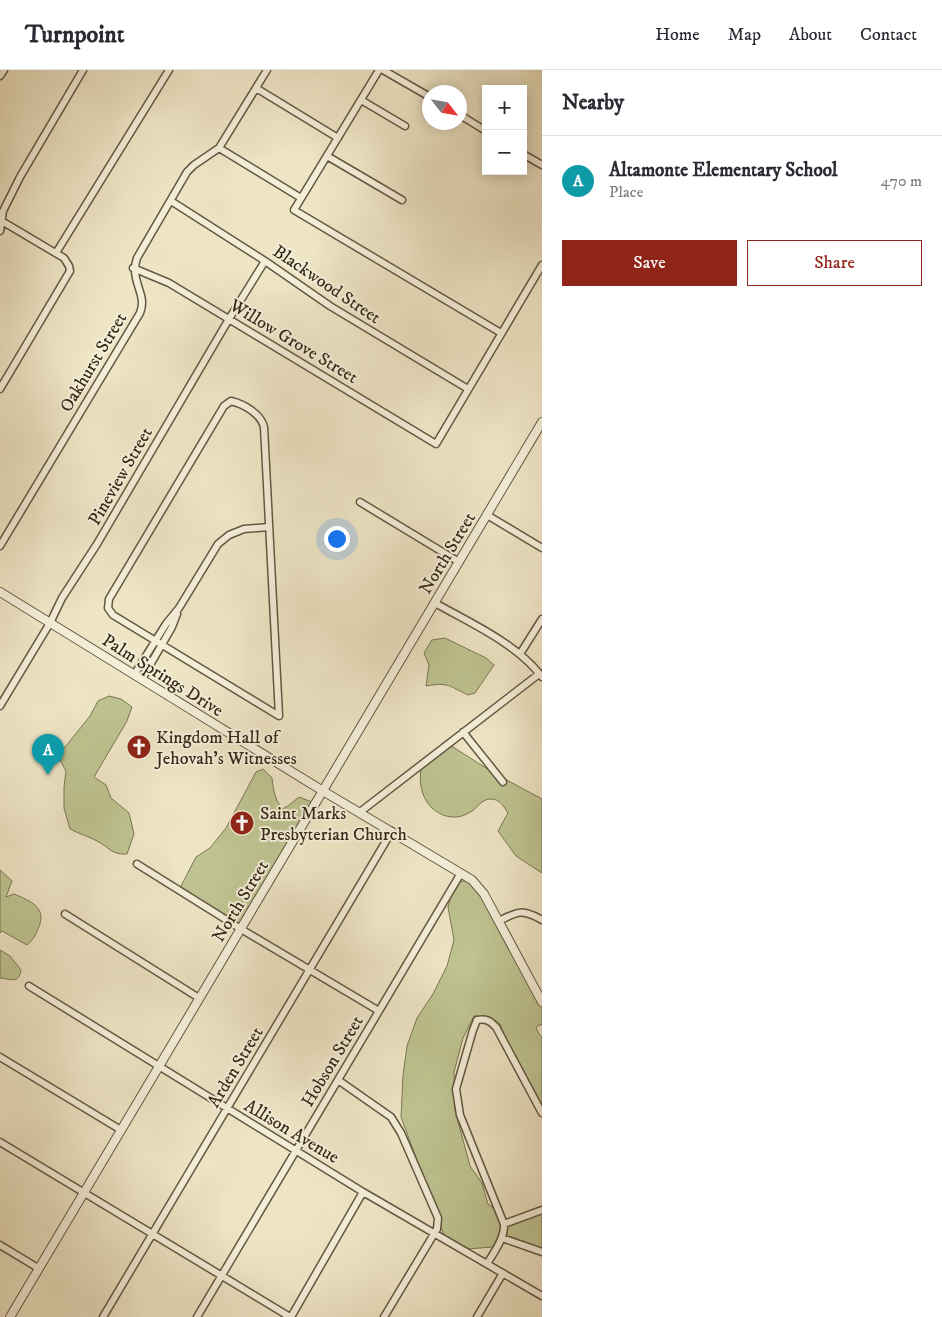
<!DOCTYPE html>
<html lang="en">
<head>
<meta charset="utf-8">
<style>
	:root { --surface:#fff; --page:#f7f7f7; --text:#2b2b33; --muted:#7c7c81; --line:#e1e1e2; --accent:#8f2418 }
	body { margin:0; font-family:"IM FELL DW Pica",serif; background:var(--page); color:var(--text) }
	.controls { position:absolute; right:15px; top:15px; display:grid; overflow:hidden; border-radius:0px; box-shadow:0 2px 12px #0003 }
	.controls button { width:45px; height:45px; display:grid; place-items:center; padding:0; border:0; border-bottom:1px solid var(--line); background:var(--surface); color:var(--text); font:25px sans-serif }
	.compass { position:absolute; left:422px; top:15px; width:45px; height:45px; border-radius:50%; background:var(--surface); box-shadow:0 2px 12px #0003; rotate:121deg }
	.you { position:absolute; left:336px; top:468px; width:18px; height:18px; margin:-12px; border:4px solid #fff; border-radius:50%; background:#1a73e8; box-shadow:0 0 0 8px #1a73e833 }
	.badge { display:grid; place-items:center; width:32px; height:32px; border-radius:50%; background:var(--accent); color:#fff; font-size:16px; font-weight:700 }
	.pin { position:absolute; translate:-50% -41px; filter:drop-shadow(0 1px 2px #0008) }
	.pin::after { content:''; position:absolute; top:26px; width:18px; height:15px; background:inherit; clip-path:polygon(0 0,100% 0,50% 100%) }
	.list { margin:0; padding:0; list-style:none }
	h2 { display:flex; justify-content:space-between; align-items:center; height:65px; margin:0; padding:0 20px; font-size:21px }
	h2 small { font-size:16px; font-weight:400; color:var(--muted) }
	.list li { display:grid; grid-template-columns:32px 1fr auto; gap:15px; align-items:center; box-sizing:border-box; height:90px; padding:0 20px; border-top:1px solid var(--line) }
	.list b { display:block; font-size:19px; white-space:nowrap }
	.list p { margin:0; font-size:16px; white-space:nowrap; color:var(--muted) }
	.list em { font-size:16px; font-style:normal; color:var(--muted) }
	.actions { display:flex; gap:10px; padding:15px 20px }
	.actions a { flex:1; padding:11px 0; border:1px solid var(--accent); border-radius:0px; text-align:center; font-size:18px; color:var(--accent) }
	.actions .main { background:var(--accent); color:#fff }
	.map { position:relative; flex:none; width:542px; height:1247px; overflow:hidden }
	header { display:flex; align-items:center; gap:30px; box-sizing:border-box; height:70px; padding:0 25px; background:var(--surface); border-bottom:1px solid var(--line) }
	header strong { font-size:24px }
	nav { display:flex; gap:28px; margin-inline-start:auto; font-size:18px }
	main { display:flex }
	aside { flex:1; background:var(--surface) }
	.map>svg:first-child { display:block }
	.green { fill:#bec391; stroke:#7a7654 }
	.lines { fill:none; stroke-linecap:round; stroke-linejoin:round }
	.minor-casing { stroke:#645742; stroke-width:9 }
	.tertiary-casing { stroke:#645742; stroke-width:10 }
	.minor { stroke:#f4eed9; stroke-width:6 }
	.tertiary { stroke:#f4eed9; stroke-width:8 }
	.labels { text-anchor:middle; stroke-width:4; stroke-linejoin:round; paint-order:stroke }
	.street-label { font-size:18px; fill:#362817; stroke:#f4eed9 }
	.poi-label { font-size:18px; fill:#362817; stroke:#f4eed9; text-anchor:start }
</style>
</head>
<body>
<header>
<strong>Turnpoint</strong>
<nav><a>Home</a><a>Map</a><a>About</a><a>Contact</a></nav>
</header>
<main>
<div class="map">
<svg width="542" height="1247" viewBox="0 0 542 1247">
	<rect width="100%" height="100%" fill="#eee5c5"/>
	<filter id="stains"><feTurbulence type="fractalNoise" baseFrequency=".004" numOctaves="4"/><feColorMatrix values="0 0 0 0 .2 0 0 0 0 .09 0 0 0 0 .02 0 0 0 .5 -.17"/></filter>
	<radialGradient id="worn" r=".72"><stop offset=".6" stop-color="#630" stop-opacity="0"/><stop offset="1" stop-color="#630" stop-opacity=".3"/></radialGradient>
	<path class="green" d="M445 568 486 588 494 595 475 623 468 625C449 616 449 612 426 616L429 595 424 583 432 570Z
		M109 626 121 629 132 637 127 651 94 707 106 715 111 728 129 743 134 764 127 784C111 785 109 777 97 771 88 766 79 764 70 759L64 738V717L66 701 58 686 90 646 98 631Z
		M449 677H453L489 700 502 716 507 713 503 708 542 729V803L516 786 498 761 508 743C504 737 500 729 491 729 482 729 479 736 472 741 458 751 441 748 430 736 421 726 419 711 421 699Z
		M263 699 272 708C273 719 275 729 282 739L288 736 299 727 312 732 240 855 180 818 196 787 210 778 226 758 256 702Z
		M0 800 12 811 6 827 14 824C31 831 48 838 38 859 35 866 33 870 27 875L2 861 0 863Z
		M467 810 478 819 542 938V955H539L536 958 539 964 542 967V1037L510 978 500 954 490 947 474 946 463 968 454 1002 455 1040 470 1096 482 1113 488 1134 495 1139 501 1154V1160L493 1177 467 1179 444 1165 441 1158V1148L417 1090 401 1047 403 1006 407 976 417 948 433 924 447 896 454 870 448 837 451 826 460 812Z
		M0 880 10 886 21 900C19 914 11 909 0 908Z
		M542 1143V1179L506 1166 507 1156Z"/>
	<g class="lines">
		<defs>
			<path id="minor" d="M379 0 294 140 501 263
				M383 0 430 27
				M0 6 4 0
				M256 18 338 68
				M361 30 405 56
				M460 45 486 61
				M219 78 301 128
				M523 84 542 95
				M327 86 402 130
				M171 131 265 191 330 236 468 319
				M0 150 64 188 69 196 70 201 0 319
				M0 161 3 141 20 107 83 0
				M56 183 169 0
				M133 198 169 213 436 374 542 195
				M231 331C244 334 261 344 264 357L279 646 113 545 108 538 109 529 224 336Z
				M360 432 459 492
				M487 445 542 478
				M0 476 140 243C148 224 129 211 137 188L187 102 194 95 219 78 267 0
				M435 533C472 554 516 573 542 607
				M520 584 542 549
				M134 605 166 554 179 538 218 474 229 465 244 459 269 457
				M142 609 172 557 177 544
				M0 636 50 553 62 528 97 474 229 249 265 191
				M463 662 503 712
				M360 742 539 604
				M137 794 241 859 379 941
				M65 844 199 928
				M499 851C518 841 523 839 542 850
				M29 916 363 1122 542 1226
				M0 987 121 1060
				M338 1010 391 1047 401 1063 438 1148 437 1159 384 1247
				M0 1072 290 1247
				M504 1154 542 1140
				M502 1168 542 1182
				M0 1175 38 1198
				M487 1194C494 1182 505 1168 504 1154L460 1045 456 1019 473 960 477 950C486 948 490 951 496 957L542 1043
				M103 1247 392 761
				M197 1247 461 803
				M291 1247 363 1122
				M477 1247 503 1203"/>
			<path id="tertiary" d="M0 522 323 721 472 810 484 824 542 932
				M10 1247 542 352"/>
		</defs>
		<use href="#minor" class="minor-casing"/>
		<use href="#tertiary" class="tertiary-casing"/>
		<use href="#minor" class="minor"/>
		<use href="#tertiary" class="tertiary"/>
	</g>
	<defs>
		<symbol id="church-disc" viewBox="-11 -11 22 22"><circle r="9.5" fill="#8f2418" stroke="#f4eed9"/><path d="M-1.2-6h2.4v3.5h3.3v2.4h-3.3V6h-2.4V-.1h-3.3v-2.4h3.3Z" fill="#fff"/></symbol>
	</defs>
	<g fill-rule="evenodd">
		<use href="#church-disc" x="125" y="663" width="28" height="28"/>
		<use href="#church-disc" x="228" y="739" width="28" height="28"/>
	</g>
	<g class="labels">
		<g class="street-label">
			<text transform="translate(327 214) rotate(34)" y="6">Blackwood Street</text>
			<text transform="translate(294 271) rotate(31)" y="6">Willow Grove Street</text>
			<text transform="translate(93 292) rotate(-59)" y="6">Oakhurst Street</text>
			<text transform="translate(120 406) rotate(-60)" y="6">Pineview Street</text>
			<text transform="translate(447 483) rotate(-59)" y="6">North Street</text>
			<text transform="translate(163 605) rotate(32)" y="6">Palm Springs Drive</text>
			<text transform="translate(240 831) rotate(-59)" y="6">North Street</text>
			<text transform="translate(332 991) rotate(-59)" y="6">Hobson Street</text>
			<text transform="translate(235 997) rotate(-59)" y="6">Arden Street</text>
			<text transform="translate(292 1061) rotate(31)" y="6">Allison Avenue</text>
		</g>
		<g class="poi-label">
			<text x="156" y="673">Kingdom Hall of<tspan x="156" dy="21">Jehovah's Witnesses</tspan></text>
			<text x="260" y="749">Saint Marks<tspan x="260" dy="21">Presbyterian Church</tspan></text>
		</g>
	</g>
	<rect width="100%" height="100%" filter="url(#stains)"/>
	<rect width="100%" height="100%" fill="url(#worn)"/>
</svg>
<div class="controls">
<button>+</button>
<button>−</button>
</div>
<svg class="compass" viewBox="-18 -18 36 36"><path d="M0-13l5 13h-10z" fill="#e53935"/><path d="M0 13l5-13h-10z" fill="#7c7c81"/></svg>
<div class="you"></div>
<div class="pin badge" style="left:48px;top:705px;background:#0f9aa8">A</div>
</div>
<aside>
<h2>Nearby<small></small></h2>
<ul class="list">
<li><span class="badge" style="background:#0f9aa8">A</span><div><b>Altamonte Elementary School</b><p>Place</p></div><em>470 m</em></li>
</ul>
<div class="actions"><a class="main">Save</a><a>Share</a></div>
</aside>
</main>
</body>
</html>
